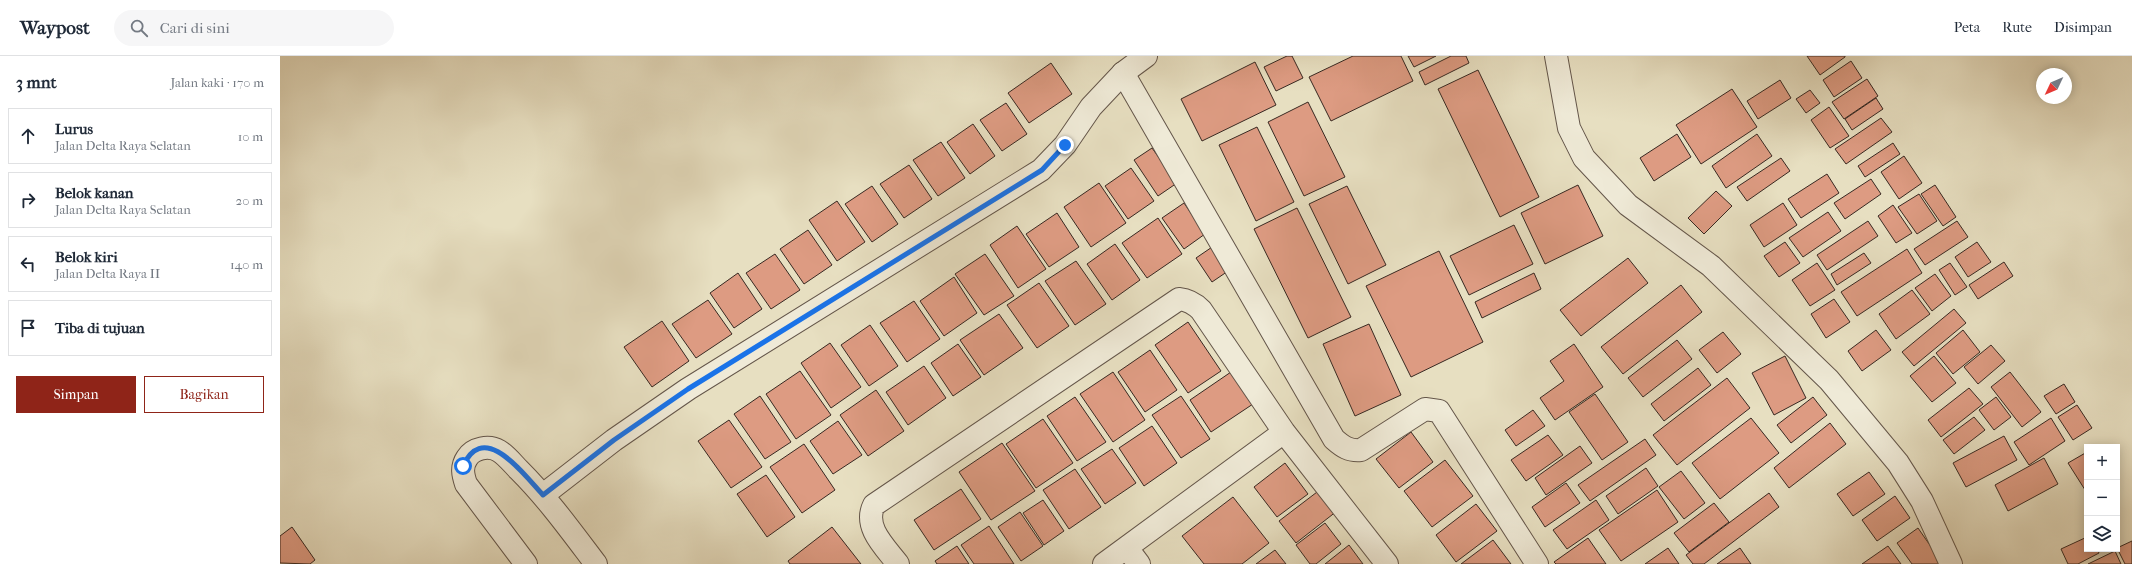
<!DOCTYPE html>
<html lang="id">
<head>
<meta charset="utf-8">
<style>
	:root { --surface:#fff; --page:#f6f6f7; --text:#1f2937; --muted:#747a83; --line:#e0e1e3; --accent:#8f2418 }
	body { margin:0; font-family:"IM FELL French Canon",serif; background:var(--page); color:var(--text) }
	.controls { position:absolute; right:12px; bottom:12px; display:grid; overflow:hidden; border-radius:0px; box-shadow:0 2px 10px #0003 }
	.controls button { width:36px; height:36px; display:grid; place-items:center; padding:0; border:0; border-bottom:1px solid var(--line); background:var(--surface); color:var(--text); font:20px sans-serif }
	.compass { position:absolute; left:1756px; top:12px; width:36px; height:36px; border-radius:50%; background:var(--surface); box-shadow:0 2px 10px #0003; rotate:226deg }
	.stop { position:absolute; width:12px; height:12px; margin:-9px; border:3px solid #1a73e8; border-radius:50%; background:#fff }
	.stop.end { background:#1a73e8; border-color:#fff; box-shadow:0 1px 4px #0008 }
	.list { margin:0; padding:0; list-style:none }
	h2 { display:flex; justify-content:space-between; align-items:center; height:52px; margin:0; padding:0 16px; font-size:17px }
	h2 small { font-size:13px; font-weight:400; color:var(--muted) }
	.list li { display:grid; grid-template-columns:26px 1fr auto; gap:12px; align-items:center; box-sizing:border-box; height:56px; margin:0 8px 8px; padding:0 8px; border:1px solid var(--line); border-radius:0px }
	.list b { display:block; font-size:15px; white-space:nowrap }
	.list p { margin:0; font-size:13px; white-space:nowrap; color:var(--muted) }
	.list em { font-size:13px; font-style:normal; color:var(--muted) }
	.actions { display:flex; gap:8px; padding:12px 16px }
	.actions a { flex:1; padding:9px 0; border:1px solid var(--accent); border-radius:0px; text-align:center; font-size:14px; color:var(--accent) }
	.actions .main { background:var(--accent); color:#fff }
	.icon { flex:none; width:22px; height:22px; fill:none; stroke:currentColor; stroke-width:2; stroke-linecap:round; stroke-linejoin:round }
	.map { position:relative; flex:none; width:1852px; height:508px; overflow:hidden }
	header { display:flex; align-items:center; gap:24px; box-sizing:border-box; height:56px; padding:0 20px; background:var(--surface); border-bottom:1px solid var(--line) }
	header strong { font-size:19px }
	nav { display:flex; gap:22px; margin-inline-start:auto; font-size:14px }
	.search { width:280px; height:36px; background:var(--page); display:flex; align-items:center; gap:10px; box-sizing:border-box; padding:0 14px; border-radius:22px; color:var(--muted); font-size:15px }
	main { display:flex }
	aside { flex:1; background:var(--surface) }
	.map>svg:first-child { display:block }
	.building { fill:#dd9b82; stroke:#382922 }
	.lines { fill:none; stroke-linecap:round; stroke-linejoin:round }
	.minor-casing { stroke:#64564a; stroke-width:24 }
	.tertiary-casing { stroke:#64564a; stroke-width:24 }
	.minor { stroke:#efead7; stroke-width:22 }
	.tertiary { stroke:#efead7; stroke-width:22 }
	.route { stroke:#1a73e8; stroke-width:5 }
</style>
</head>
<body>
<header>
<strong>Waypost</strong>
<div class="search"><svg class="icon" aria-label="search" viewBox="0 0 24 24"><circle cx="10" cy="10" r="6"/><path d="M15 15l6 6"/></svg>Cari di sini</div>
<nav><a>Peta</a><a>Rute</a><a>Disimpan</a></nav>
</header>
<main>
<aside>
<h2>3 mnt<small>Jalan kaki · 170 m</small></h2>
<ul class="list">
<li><svg class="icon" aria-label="ahead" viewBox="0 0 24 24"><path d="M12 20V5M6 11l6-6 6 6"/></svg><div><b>Lurus</b><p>Jalan Delta Raya Selatan</p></div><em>10 m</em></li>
<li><svg class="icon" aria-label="right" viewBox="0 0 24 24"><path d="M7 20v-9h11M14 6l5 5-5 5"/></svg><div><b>Belok kanan</b><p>Jalan Delta Raya Selatan</p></div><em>20 m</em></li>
<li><svg class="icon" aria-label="left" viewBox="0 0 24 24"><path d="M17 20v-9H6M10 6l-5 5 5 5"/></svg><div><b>Belok kiri</b><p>Jalan Delta Raya II</p></div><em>140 m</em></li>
<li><svg class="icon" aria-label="arrive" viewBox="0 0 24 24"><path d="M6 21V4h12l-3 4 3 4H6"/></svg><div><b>Tiba di tujuan</b></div></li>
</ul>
<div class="actions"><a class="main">Simpan</a><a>Bagikan</a></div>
</aside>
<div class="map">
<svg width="1852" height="508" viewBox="0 0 1852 508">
	<rect width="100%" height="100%" fill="#e7dfc1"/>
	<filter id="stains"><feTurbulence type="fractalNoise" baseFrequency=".005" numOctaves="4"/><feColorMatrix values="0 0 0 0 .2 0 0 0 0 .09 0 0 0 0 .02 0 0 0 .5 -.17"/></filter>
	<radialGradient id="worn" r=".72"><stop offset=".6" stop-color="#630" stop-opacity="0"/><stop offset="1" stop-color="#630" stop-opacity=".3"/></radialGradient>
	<path class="building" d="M1007 0H1012L1023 22 996 35 984 11Z
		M1073 0H1121L1133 25 1051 65 1029 21Z
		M1128 0H1156L1134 11Z
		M1171 0H1186L1189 7 1145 29 1139 16Z
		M1527 0H1565V1L1540 19Z
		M1571 5 1582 22 1554 41 1543 24Z
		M975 6 996 49 922 85 901 43Z
		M771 7 792 38 749 67 728 37Z
		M1198 14 1259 141 1220 161 1158 33Z
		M1587 23 1598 40 1564 63 1552 46Z
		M1500 24 1511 42 1478 63 1467 45Z
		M1452 33 1477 71 1421 108 1396 69Z
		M1530 34 1540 47 1526 57 1516 43Z
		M1596 42 1603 53 1572 74 1565 63Z
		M1028 46 1065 121 1024 140 988 66Z
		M726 47 747 78 722 95 700 64Z
		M1549 51 1569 80 1550 92 1531 64Z
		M1601 62 1612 76 1566 108 1555 93Z
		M693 68 715 100 690 118 667 86Z
		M977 71 1014 146 976 165 939 89Z
		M1397 78 1411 101 1374 125 1360 102Z
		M1477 78 1492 100 1446 132 1432 110Z
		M661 86 685 122 658 140 633 104Z
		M1613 87 1620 98 1585 121 1578 110Z
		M872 92 897 127 878 140 854 104Z
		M1624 100 1642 127 1619 143 1601 116Z
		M1501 102 1510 115 1467 145 1457 131Z
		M629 109 652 143 624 162 600 128Z
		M851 112 874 145 848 163 825 130Z
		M1547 118 1559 137 1521 162 1508 143Z
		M1591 123 1601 138 1565 163 1554 147Z
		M819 127 846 167 811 191 784 151Z
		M1298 129 1323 180 1265 208 1241 157Z
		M1655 129 1676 161 1663 170 1641 138Z
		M592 130 618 168 592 186 565 148Z
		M1067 130 1106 209 1068 228 1029 148Z
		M1436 135 1452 150 1424 178 1408 162Z
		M1639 138 1657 165 1637 178 1618 151Z
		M557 145 585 186 557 205 529 164Z
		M904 147 925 178 904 193 882 162Z
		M1503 147 1517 169 1484 191 1470 169Z
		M1613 149 1632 177 1616 187 1598 160Z
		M1017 152 1071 261 1028 282 974 173Z
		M1548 156 1561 175 1523 201 1509 182Z
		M777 157 799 191 769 211 746 178Z
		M878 162 902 198 867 222 842 187Z
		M1588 165 1598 180 1547 214 1537 199Z
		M1677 165 1688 181 1645 209 1634 193Z
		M1234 169 1253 208 1189 239 1170 200Z
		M737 170 766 213 738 232 710 189Z
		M528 174 552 209 524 228 500 193Z
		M1505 186 1520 207 1499 221 1484 200Z
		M1697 186 1711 206 1688 221 1675 201Z
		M938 187 954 211 932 226 916 202Z
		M835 188 860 224 832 244 807 208Z
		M1627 193 1642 217 1577 260 1561 236Z
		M1159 195 1203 286 1131 321 1086 230Z
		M1584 197 1591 207 1557 229 1551 218Z
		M495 198 520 234 491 253 466 217Z
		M705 198 734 240 704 259 675 218Z
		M1348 202 1368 227 1301 280 1280 254Z
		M796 205 826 248 795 269 765 225Z
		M1724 206 1733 220 1698 243 1689 229Z
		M1537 207 1555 234 1530 250 1512 224Z
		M1670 207 1687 231 1675 239 1659 214Z
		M458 217 482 253 454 272 430 237Z
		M1254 217 1261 233 1202 262 1195 246Z
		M1655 218 1671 240 1652 255 1635 232Z
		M674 221 697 257 664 280 640 245Z
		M759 227 789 270 757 292 727 249Z
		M1401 229 1422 256 1343 318 1321 291Z
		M1632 234 1650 258 1616 283 1599 258Z
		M1554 243 1570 266 1546 282 1531 258Z
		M428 244 452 278 416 302 392 268Z
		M634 245 660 283 627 306 600 267Z
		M1674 253 1686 267 1634 310 1622 296Z
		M719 258 743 292 704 319 680 284Z
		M382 265 409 305 372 331 344 291Z
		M908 266 941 315 908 337 875 289Z
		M1089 268 1121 339 1075 360 1043 288Z
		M590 269 618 310 589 330 561 289Z
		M1596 274 1611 294 1582 315 1568 295Z
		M1683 274 1700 296 1673 318 1656 297Z
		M1443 276 1461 298 1437 317 1419 294Z
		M1397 284 1412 303 1363 341 1348 322Z
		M550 287 581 331 551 352 521 307Z
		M678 288 701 321 673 340 651 307Z
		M1294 288 1323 331 1275 364 1260 342 1284 325 1270 305Z
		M1711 289 1725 305 1698 328 1684 311Z
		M870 294 897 334 865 356 838 316Z
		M1505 300 1526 342 1494 359 1472 317Z
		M1654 300 1676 327 1652 346 1630 320Z
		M644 310 666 342 628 369 606 336Z
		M1418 312 1431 329 1384 365 1371 348Z
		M520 315 551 359 516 383 486 338Z
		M833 316 865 364 833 386 800 338Z
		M951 316 973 348 931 376 910 344Z
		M1730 316 1761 356 1742 371 1711 331Z
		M1447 322 1470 352 1397 409 1373 379Z
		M1784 328 1795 346 1776 358 1764 340Z
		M1689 332 1703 348 1661 381 1648 364Z
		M596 334 624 375 588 400 560 359Z
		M1315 338 1348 386 1322 404 1289 356Z
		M480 340 511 386 485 403 454 358Z
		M901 340 930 383 901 402 872 359Z
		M795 341 826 386 797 405 767 360Z
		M1533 341 1547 359 1511 387 1497 369Z
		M1716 341 1731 361 1714 374 1699 354Z
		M1797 349 1812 372 1793 384 1778 361Z
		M1253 354 1265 370 1236 390 1225 374Z
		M1694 361 1705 374 1674 398 1663 384Z
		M1471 362 1499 397 1440 443 1412 407Z
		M1771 362 1785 385 1749 409 1734 386Z
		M763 363 793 407 756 432 726 388Z
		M449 364 482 411 451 432 418 385Z
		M558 365 582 399 553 418 530 385Z
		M1550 367 1566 388 1509 432 1494 412Z
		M872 370 897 407 864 430 839 392Z
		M1131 376 1153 406 1119 432 1096 403Z
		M1268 379 1283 399 1246 425 1231 404Z
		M1724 380 1737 404 1686 431 1673 407Z
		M1365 383 1376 399 1310 445 1298 429Z
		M722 387 755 435 711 464 679 416Z
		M524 388 555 434 522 457 490 411Z
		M1300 390 1312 407 1266 439 1255 422Z
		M832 393 856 427 825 448 801 413Z
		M1807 396V437L1788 407Z
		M1764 402 1778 428 1728 455 1715 429Z
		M1165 404 1193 440 1152 471 1124 435Z
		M1005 407 1028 438 997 461 974 431Z
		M1366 412 1378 430 1338 458 1326 440Z
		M795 413 821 451 789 473 763 434Z
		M1401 415 1425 447 1404 463 1379 431Z
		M1589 416 1605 438 1573 460 1557 438Z
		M486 419 515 461 487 481 457 438Z
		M1286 427 1300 447 1265 471 1252 451Z
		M681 433 701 463 654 494 634 464Z
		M1041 433 1057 455 1016 487 999 465Z
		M1377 434 1398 466 1341 505 1319 474Z
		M1489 437 1499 451 1424 508H1413L1406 499Z
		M1615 440 1630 462 1597 485 1582 464Z
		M953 441 989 487 962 508H924L902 480Z
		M763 444 784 475 764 489 743 457Z
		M1316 444 1329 464 1287 493 1273 474Z
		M1434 447 1449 466 1409 496 1394 477Z
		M1196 448 1217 475 1176 506 1156 479Z
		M740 456 763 490 741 505 718 471Z
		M1045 467 1061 488 1036 508H1030L1016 489Z
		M709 470 734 508H694L681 489Z
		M12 471 35 504 30 508 0 507V480Z
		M552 471 581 508H510L508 505Z
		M1638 472 1663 508H1632L1617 487Z
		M1807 481V493H1817L1819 497 1798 508H1788L1781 493Z
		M1308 482 1326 508H1276L1274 506Z
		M1213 484 1231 508H1181Z
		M1852 485V508H1845L1837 492Z
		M1069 489 1083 508H1045Z
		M677 490 689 508H657L655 505Z
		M1608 490 1621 508H1582Z
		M1388 492 1399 508H1365Z
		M1460 492 1471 508H1437Z
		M995 494 1006 508H976Z
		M1835 495 1841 508H1808Z"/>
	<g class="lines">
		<defs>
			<path id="minor" d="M1276 0 1289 72 1304 102 1348 149 1431 210 1549 324 1618 407 1642 445 1671 508
				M843 17 1054 383C1063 391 1069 395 1081 394L1145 353 1159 355 1257 508
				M847 492 859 508
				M618 508C605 491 583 471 594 449L899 243C909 244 915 248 921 254L1004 376 1107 508
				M824 508 1004 376"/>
			<path id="tertiary" d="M263 439 334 384 408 333 761 114 785 89 811 51 843 17 866 0
				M246 508 186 428C183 419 181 411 187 402 193 392 209 389 219 395 226 399 233 408 239 414 268 443 291 475 316 508"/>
		</defs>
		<use href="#minor" class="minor-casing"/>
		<use href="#tertiary" class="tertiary-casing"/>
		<use href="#minor" class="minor"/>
		<use href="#tertiary" class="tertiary"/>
	</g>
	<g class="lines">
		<path class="route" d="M183 410C204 363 244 419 263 439L334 384 408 333 762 114 785 89"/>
	</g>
	<rect width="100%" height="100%" filter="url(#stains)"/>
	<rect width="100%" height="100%" fill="url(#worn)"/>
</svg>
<div class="controls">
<button>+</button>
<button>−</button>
<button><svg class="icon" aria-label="layers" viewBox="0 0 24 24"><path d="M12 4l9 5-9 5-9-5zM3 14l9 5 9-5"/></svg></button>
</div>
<svg class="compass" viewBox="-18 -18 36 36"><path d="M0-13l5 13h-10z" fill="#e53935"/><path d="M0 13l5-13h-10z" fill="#747a83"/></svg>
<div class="stop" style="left:183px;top:410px"></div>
<div class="stop end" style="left:785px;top:89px"></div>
</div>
</main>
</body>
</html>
